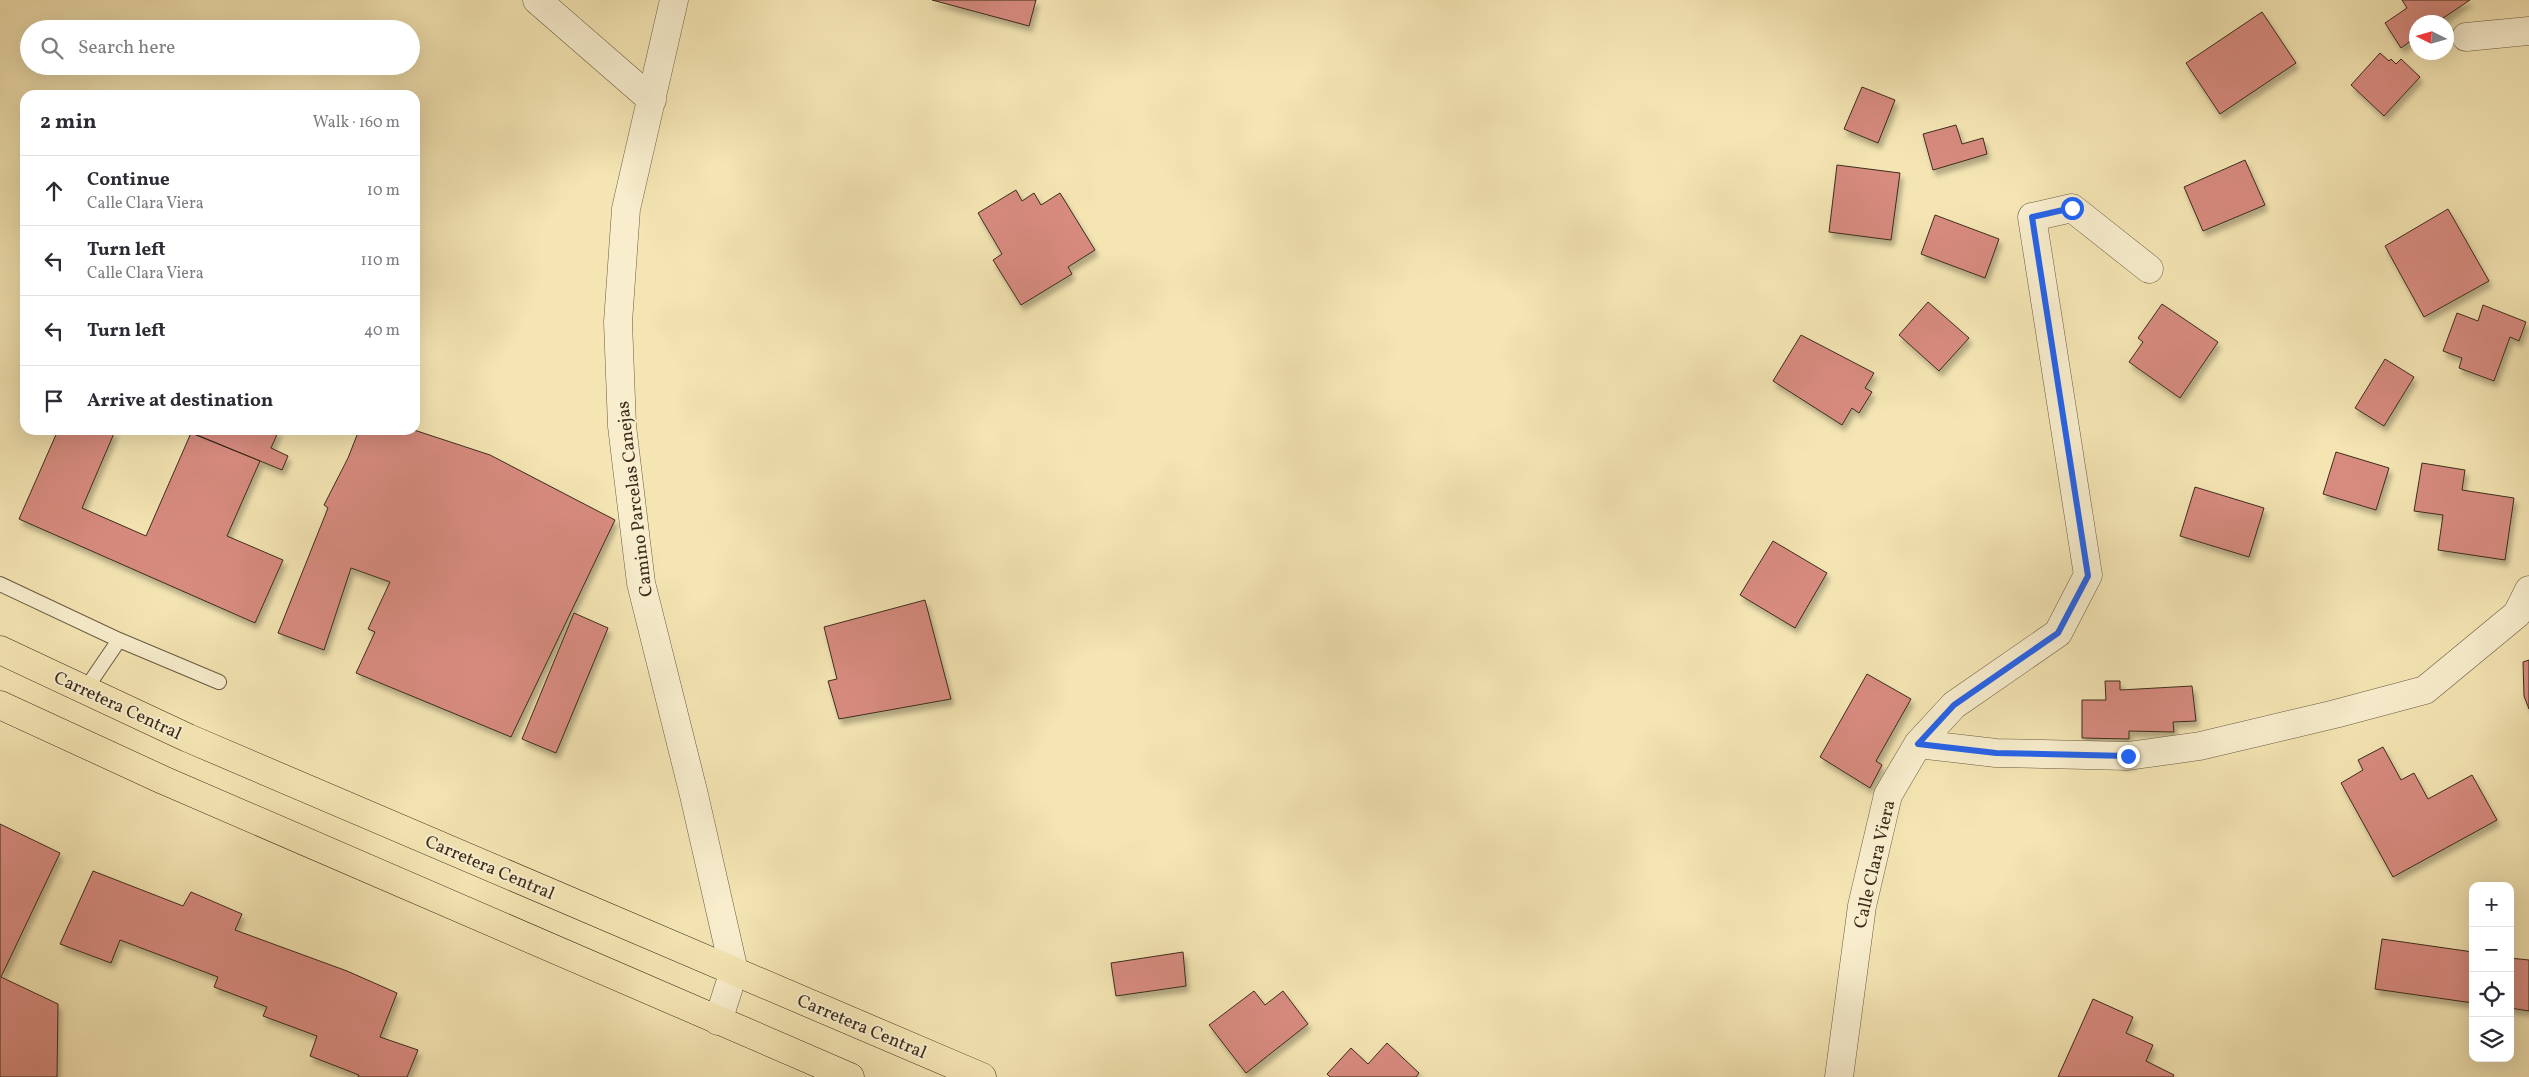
<!DOCTYPE html>
<html lang="en">
<head>
<meta charset="utf-8">
<style>
	:root { --surface:#fff; --page:#f2f2f3; --text:#2b2b33; --muted:#7c7c81; --line:#e1e1e2 }
	body { margin:0; font-family:Vollkorn,serif; background:var(--page); color:var(--text) }
	.controls { position:absolute; right:15px; bottom:15px; display:grid; overflow:hidden; border-radius:10px; box-shadow:0 5px 20px #0002 }
	.controls button { width:45px; height:45px; display:grid; place-items:center; padding:0; border:0; border-bottom:1px solid var(--line); background:var(--surface); color:var(--text); font:25px sans-serif }
	.compass { position:absolute; left:2409px; top:15px; width:45px; height:45px; border-radius:50%; background:var(--surface); box-shadow:0 5px 20px #0002; rotate:275deg }
	.stop { position:absolute; width:15px; height:15px; margin:-11px; border:4px solid #2563eb; border-radius:50%; background:#fff }
	.stop.end { background:#2563eb; border-color:#fff; box-shadow:0 1px 5px #0008 }
	.list { margin:0; padding:0; list-style:none }
	h2 { display:flex; justify-content:space-between; align-items:center; height:65px; margin:0; padding:0 20px; font-size:21px }
	h2 small { font-size:16px; font-weight:400; color:var(--muted) }
	.list li { display:grid; grid-template-columns:32px 1fr auto; gap:15px; align-items:center; box-sizing:border-box; height:70px; padding:0 20px; border-top:1px solid var(--line) }
	.list b { display:block; font-size:19px; white-space:nowrap }
	.list p { margin:0; font-size:16px; white-space:nowrap; color:var(--muted) }
	.list em { font-size:16px; font-style:normal; color:var(--muted) }
	.icon { flex:none; width:28px; height:28px; fill:none; stroke:currentColor; stroke-width:2; stroke-linecap:round; stroke-linejoin:round }
	.map { position:relative; flex:none; width:2529px; height:1077px; overflow:hidden }
	.search { position:absolute; background:var(--surface); box-shadow:0 5px 20px #0002; left:20px; top:20px; width:400px; height:55px; display:flex; align-items:center; gap:12px; box-sizing:border-box; padding:0 18px; border-radius:28px; color:var(--muted); font-size:19px }
	.panel { position:absolute; background:var(--surface); box-shadow:0 5px 20px #0002; left:20px; top:90px; width:400px; height:345px; border-radius:15px }
	.map>svg:first-child { display:block }
	.building { fill:#d78b7f; stroke:#3c2c1c; filter:url(#shadow) }
	.lines { fill:none; stroke-linecap:round; stroke-linejoin:round }
	.lane-casing { stroke:#6a5a42; stroke-width:16 }
	.street-casing { stroke:#6a5a42; stroke-width:29 }
	.highway-casing { stroke:#3c2c1c; stroke-width:29 }
	.lane { stroke:#f8eece; stroke-width:14 }
	.street { stroke:#f8eece; stroke-width:28 }
	.highway { stroke:#f4e5b3; stroke-width:28 }
	.route { stroke:#2563eb; stroke-width:6 }
	.labels { text-anchor:middle; stroke-width:4; stroke-linejoin:round; paint-order:stroke }
	.street-label { font-size:18px; fill:#3c2c1c; stroke:#f8eece }
</style>
</head>
<body>
<div class="map">
<svg width="2529" height="1077" viewBox="0 0 2529 1077">
	<defs>
		<filter id="shadow"><feDropShadow dx="3" dy="5.5" stdDeviation="2.5" flood-color="#0004"/></filter>
	</defs>
	<rect width="100%" height="100%" fill="#f4e5b3"/>
	<filter id="stains"><feTurbulence type="fractalNoise" baseFrequency=".004" numOctaves="4"/><feColorMatrix values="0 0 0 0 .2 0 0 0 0 .09 0 0 0 0 .02 0 0 0 .5 -.17"/></filter>
	<radialGradient id="worn" r=".72"><stop offset=".6" stop-color="#630" stop-opacity="0"/><stop offset="1" stop-color="#630" stop-opacity=".3"/></radialGradient>
	<path class="building" d="M932 0H1036L1029 26Z
		M2402 0H2470L2437 22H2416V37L2401 48 2385 23 2407 8Z
		M2262 12 2296 63 2220 114 2186 63Z
		M2380 53 2389 61 2391 59 2396 64 2401 59 2420 77 2384 116 2351 85Z
		M1862 87 1895 100 1878 143 1844 129Z
		M1956 125 1962 144 1983 138 1987 154 1933 170 1923 134Z
		M2245 160 2265 205 2203 231 2184 187Z
		M1837 165 1900 173 1891 240 1829 232Z
		M1016 190 1022 201 1034 193 1041 205 1060 193 1095 250 1068 267 1072 274 1021 305 993 260 1002 254 978 213Z
		M2448 209 2489 281 2424 317 2385 246Z
		M1935 215 1999 239 1985 278 1921 254Z
		M1928 302 1969 338 1939 371 1899 335Z
		M2162 304 2218 342 2180 398 2129 362 2143 342 2138 338Z
		M2483 305 2526 322 2519 341 2510 337 2494 381 2459 368 2462 358 2443 351 2457 313 2478 321Z
		M1801 335 1874 373 1865 388 1872 392 1859 413 1852 408 1842 425 1773 381Z
		M2385 359 2414 377 2384 426 2355 408Z
		M58 430 115 431 82 508 146 536 191 433 260 461 227 536 283 560 255 623 19 519Z
		M185 430H279L271 448 288 456 282 470Z
		M359 430H414L490 455 615 520 511 737 356 673 375 632 368 629 390 582 351 568 324 650 278 633 328 508 324 505 348 458Z
		M2336 452 2389 468 2376 510 2323 494Z
		M2422 463 2465 470 2462 490 2514 498 2505 560 2438 550 2443 515 2414 511Z
		M2195 487 2264 508 2249 557 2180 536Z
		M1773 541 1827 573 1795 628 1740 595Z
		M925 600 951 699 839 719 828 681 837 679 824 627Z
		M574 613 608 628 556 753 522 739Z
		M2529 660V709L2524 696 2523 662Z
		M1867 674 1911 699 1876 761 1882 765 1870 788 1820 757Z
		M2105 681H2120V690L2192 686 2196 721 2173 722 2174 732 2129 731V739L2082 738V700H2106Z
		M2383 747 2401 780 2414 773 2428 799 2472 775 2497 820 2393 877 2341 783 2363 770 2358 760Z
		M0 824 60 853 1 977 58 1004 57 1077H0Z
		M93 871 183 906 191 892 242 914 235 930 347 971 397 993 380 1037 418 1050 407 1077H358L359 1075 310 1056 317 1036 263 1016 267 1007 214 987 218 977 120 940 111 963 60 944Z
		M2382 939 2473 952V1003L2375 989Z
		M1183 952 1186 986 1116 996 1111 963Z
		M2510 958 2529 960V1011L2510 1008Z
		M1254 991 1265 1005 1283 991 1308 1024 1246 1073 1209 1025Z
		M2093 999 2133 1017 2126 1033 2153 1045 2146 1061 2174 1075 2173 1077H2058Z
		M1387 1043 1419 1073 1416 1077H1330L1327 1074 1351 1048 1368 1064Z"/>
	<g class="lines">
		<defs>
			<path id="lane" d="M0 584 119 640 85 690
				M119 640 219 682"/>
			<path id="street" d="M537 0 652 100
				M674 0 626 209 618 322 622 426 641 583 694 795 734 971 718 1021
				M2466 37 2529 31
				M1918 744 1996 753 2128 756 2200 746 2335 714 2425 690 2517 614 2529 590
				M1839 1077 1862 906 1888 795 1918 744 1954 705 2058 633 2088 575 2032 217 2072 208 2149 269"/>
			<path id="highway" d="M0 650 188 738 982 1077
				M0 705 163 780 850 1077"/>
		</defs>
		<use href="#lane" class="lane-casing"/>
		<use href="#street" class="street-casing"/>
		<use href="#highway" class="highway-casing"/>
		<use href="#lane" class="lane"/>
		<use href="#street" class="street"/>
		<use href="#highway" class="highway"/>
	</g>
	<g class="lines">
		<path class="route" d="M2072 208 2032 217 2088 576 2058 633 1954 705 1918 744 1996 753 2128 756"/>
	</g>
	<g class="labels">
		<g class="street-label">
			<text transform="translate(634 499) rotate(-97)" y="6">Camino Parcelas Canejas</text>
			<text transform="translate(118 705) rotate(25)" y="6">Carretera Central</text>
			<text transform="translate(1874 864) rotate(-77)" y="6">Calle Clara Viera</text>
			<text transform="translate(490 867) rotate(23)" y="6">Carretera Central</text>
			<text transform="translate(862 1026) rotate(23)" y="6">Carretera Central</text>
		</g>
	</g>
	<rect width="100%" height="100%" filter="url(#stains)"/>
	<rect width="100%" height="100%" fill="url(#worn)"/>
</svg>
<div class="controls">
<button>+</button>
<button>−</button>
<button><svg class="icon" aria-label="locate" viewBox="0 0 24 24"><circle cx="12" cy="12" r="6"/><path d="M12 2v4M12 18v4M2 12h4M18 12h4"/></svg></button>
<button><svg class="icon" aria-label="layers" viewBox="0 0 24 24"><path d="M12 4l9 5-9 5-9-5zM3 14l9 5 9-5"/></svg></button>
</div>
<svg class="compass" viewBox="-18 -18 36 36"><path d="M0-13l5 13h-10z" fill="#e53935"/><path d="M0 13l5-13h-10z" fill="#7c7c81"/></svg>
<div class="stop" style="left:2072px;top:208px"></div>
<div class="stop end" style="left:2128px;top:756px"></div>
<div class="search"><svg class="icon" aria-label="search" viewBox="0 0 24 24"><circle cx="10" cy="10" r="6"/><path d="M15 15l6 6"/></svg>Search here</div>
<section class="panel">
<h2>2 min<small>Walk · 160 m</small></h2>
<ul class="list">
<li><svg class="icon" aria-label="ahead" viewBox="0 0 24 24"><path d="M12 20V5M6 11l6-6 6 6"/></svg><div><b>Continue</b><p>Calle Clara Viera</p></div><em>10 m</em></li>
<li><svg class="icon" aria-label="left" viewBox="0 0 24 24"><path d="M17 20v-9H6M10 6l-5 5 5 5"/></svg><div><b>Turn left</b><p>Calle Clara Viera</p></div><em>110 m</em></li>
<li><svg class="icon" aria-label="left" viewBox="0 0 24 24"><path d="M17 20v-9H6M10 6l-5 5 5 5"/></svg><div><b>Turn left</b></div><em>40 m</em></li>
<li><svg class="icon" aria-label="arrive" viewBox="0 0 24 24"><path d="M6 21V4h12l-3 4 3 4H6"/></svg><div><b>Arrive at destination</b></div></li>
</ul>
</section>
</div>
</body>
</html>
